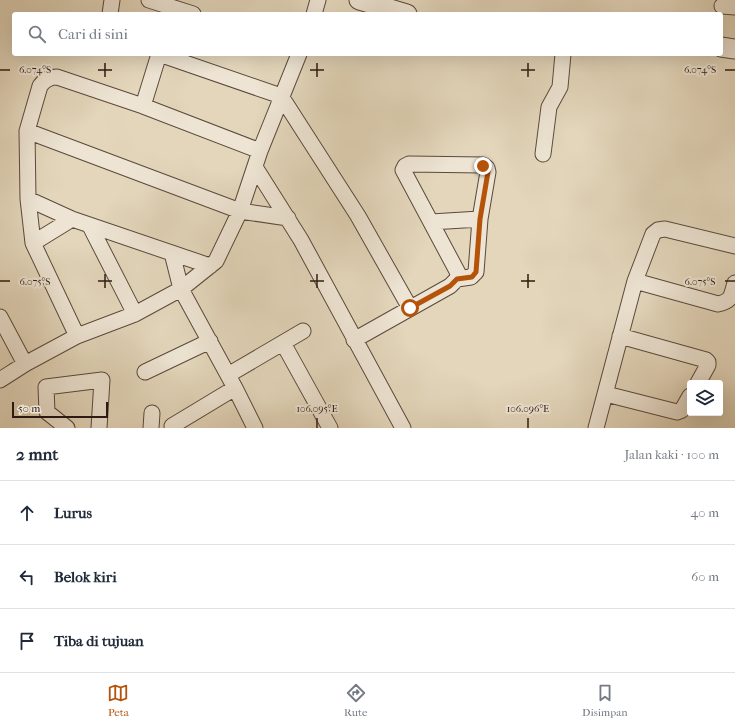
<!DOCTYPE html>
<html lang="id">
<head>
<meta charset="utf-8">
<style>
	:root { --surface:#fff; --page:#f6f6f7; --text:#1f2937; --muted:#747a83; --line:#e0e1e3; --accent:#b45309 }
	body { margin:0; font-family:"IM FELL French Canon",serif; background:var(--page); color:var(--text) }
	.controls { position:absolute; right:12px; bottom:12px; display:grid; overflow:hidden; border-radius:4px; box-shadow:0 4px 16px #0002 }
	.controls button { width:36px; height:36px; display:grid; place-items:center; padding:0; border:0; border-bottom:1px solid var(--line); background:var(--surface); color:var(--text); font:20px sans-serif }
	.scale { position:absolute; left:12px; bottom:10px; width:96px; box-sizing:border-box; padding-left:4px; border:2px solid #2e1a12; border-top:0; font-size:11px; line-height:14px; white-space:nowrap; color:#2e1a12; -webkit-text-stroke:3px #ede4d3; paint-order:stroke }
	.stop { position:absolute; width:12px; height:12px; margin:-9px; border:3px solid #b45309; border-radius:50%; background:#fff }
	.stop.end { background:#b45309; border-color:#fff; box-shadow:0 1px 4px #0008 }
	.list { margin:0; padding:0; list-style:none }
	h2 { display:flex; justify-content:space-between; align-items:center; height:52px; margin:0; padding:0 16px; font-size:17px }
	h2 small { font-size:13px; font-weight:400; color:var(--muted) }
	.list li { display:grid; grid-template-columns:26px 1fr auto; gap:12px; align-items:center; box-sizing:border-box; height:64px; padding:0 16px; border-top:1px solid var(--line) }
	.list b { display:block; font-size:15px; white-space:nowrap }
	.list em { font-size:13px; font-style:normal; color:var(--muted) }
	.icon { flex:none; width:22px; height:22px; fill:none; stroke:currentColor; stroke-width:2; stroke-linecap:round; stroke-linejoin:round }
	.map { position:relative; flex:none; width:735px; height:428px; overflow:hidden }
	.search { position:absolute; background:var(--surface); box-shadow:0 4px 16px #0002; left:12px; right:12px; top:12px; height:44px; display:flex; align-items:center; gap:10px; box-sizing:border-box; padding:0 14px; border-radius:4px; color:var(--muted); font-size:15px }
	.sheet { height:244px; background:var(--surface) }
	nav { display:flex; justify-content:space-around; align-items:center; box-sizing:border-box; height:56px; border-top:1px solid var(--line); background:var(--surface); font-size:11px; color:var(--muted) }
	nav a { display:grid; justify-items:center; gap:2px }
	nav .on { color:var(--accent) }
	.map>svg:first-child { display:block }
	.lines { fill:none; stroke-linecap:round; stroke-linejoin:round }
	.minor-casing { stroke:#5b493c; stroke-width:17 }
	.tertiary-casing { stroke:#5b493c; stroke-width:21 }
	.minor { stroke:#ede4d3; stroke-width:15 }
	.tertiary { stroke:#ede4d3; stroke-width:19 }
	.route { stroke:#b45309; stroke-width:5 }
	.ticks { fill:none; stroke:#2e1a12; stroke-width:1.5 }
	.ticks-label { font-size:10px; text-anchor:middle; fill:#2e1a12; stroke:#ede4d3; stroke-width:4; stroke-linejoin:round; paint-order:stroke }
</style>
</head>
<body>
<div class="map">
<svg width="735" height="428" viewBox="0 0 735 428">
	<rect width="100%" height="100%" fill="#e3d6bb"/>
	<filter id="stains"><feTurbulence type="fractalNoise" baseFrequency=".005" numOctaves="4"/><feColorMatrix values="0 0 0 0 .2 0 0 0 0 .09 0 0 0 0 .02 0 0 0 .5 -.17"/></filter>
	<radialGradient id="worn" r=".72"><stop offset=".6" stop-color="#630" stop-opacity="0"/><stop offset="1" stop-color="#630" stop-opacity=".3"/></radialGradient>
	<g class="lines">
		<defs>
			<path id="minor" d="M149 0 193 14
				M722 6 735 7
				M110 14 112 0
				M314 14 318 0
				M159 54 281 96 358 216 410 308
				M143 106 159 54
				M27 131 240 211 288 218
				M543 154 549 107 560 87 563 54
				M255 167 301 240 403 428
				M28 199 72 219 210 266
				M431 222 480 219
				M90 226 135 314
				M33 243 72 219
				M172 253 181 289 235 388 255 428
				M635 281 718 304C732 301 731 296 735 283
				M0 317 25 364
				M77 336 33 243 28 199 27 131 40 86C44 80 49 77 57 77L143 106 260 151
				M620 336 706 360 708 362V365L698 383
				M354 340 450 286 457 279 458 273 403 170 405 166 409 164 483 165 487 168 488 172 480 219 476 272 471 277 457 279
				M283 343 330 428
				M145 372 210 341
				M228 375 303 331
				M0 380 25 364 77 336 135 314 181 289 216 261 240 211 260 151 299 54
				M606 394 677 412 682 410 690 396
				M172 426 235 388
				M67 428 47 412 46 387 102 380 99 428
				M151 428 152 413
				M596 428 635 281 653 234 658 230 665 229 735 246"/>
			<path id="tertiary" d="M359 0 407 14
				M721 47 735 49"/>
		</defs>
		<use href="#minor" class="minor-casing"/>
		<use href="#tertiary" class="tertiary-casing"/>
		<use href="#minor" class="minor"/>
		<use href="#tertiary" class="tertiary"/>
	</g>
	<g class="lines">
		<path class="route" d="M410 308 450 286 457 279 472 277 476 272 480 219 488 172 486 168 483 166"/>
	</g>
	<path class="ticks" d="M105 63V77M317 63V77M528 63V77M0 70H10M98 70H112M310 70H324M521 70H535M725 70H735M105 274V288M317 274V288M528 274V288M0 281H10M98 281H112M310 281H324M521 281H535M725 281H735M317 418V428M528 418V428"/>
	<g class="ticks-label">
		<text x="35" y="73">6.074°S</text>
		<text x="700" y="73">6.074°S</text>
		<text x="35" y="285">6.075°S</text>
		<text x="700" y="285">6.075°S</text>
		<text x="317" y="412">106.095°E</text>
		<text x="528" y="412">106.096°E</text>
	</g>
	<rect width="100%" height="100%" filter="url(#stains)"/>
	<rect width="100%" height="100%" fill="url(#worn)"/>
</svg>
<div class="controls">
<button><svg class="icon" aria-label="layers" viewBox="0 0 24 24"><path d="M12 4l9 5-9 5-9-5zM3 14l9 5 9-5"/></svg></button>
</div>
<div class="scale">50 m</div>
<div class="stop" style="left:410px;top:308px"></div>
<div class="stop end" style="left:483px;top:166px"></div>
<div class="search"><svg class="icon" aria-label="search" viewBox="0 0 24 24"><circle cx="10" cy="10" r="6"/><path d="M15 15l6 6"/></svg>Cari di sini</div>
</div>
<section class="sheet">
<h2>2 mnt<small>Jalan kaki · 100 m</small></h2>
<ul class="list">
<li><svg class="icon" aria-label="ahead" viewBox="0 0 24 24"><path d="M12 20V5M6 11l6-6 6 6"/></svg><div><b>Lurus</b></div><em>40 m</em></li>
<li><svg class="icon" aria-label="left" viewBox="0 0 24 24"><path d="M17 20v-9H6M10 6l-5 5 5 5"/></svg><div><b>Belok kiri</b></div><em>60 m</em></li>
<li><svg class="icon" aria-label="arrive" viewBox="0 0 24 24"><path d="M6 21V4h12l-3 4 3 4H6"/></svg><div><b>Tiba di tujuan</b></div></li>
</ul>
</section>
<nav>
<a class="on"><svg class="icon" aria-label="map" viewBox="0 0 24 24"><path d="M3 6l6-2 6 2 6-2v14l-6 2-6-2-6 2zM9 4v14M15 6v14"/></svg>Peta</a>
<a><svg class="icon" aria-label="directions" viewBox="0 0 24 24"><path d="M12 3l9 9-9 9-9-9zM9 14v-3h6M13 9l2 2-2 2"/></svg>Rute</a>
<a><svg class="icon" aria-label="saved" viewBox="0 0 24 24"><path d="M7 4h10v16l-5-4-5 4z"/></svg>Disimpan</a>
</nav>
</body>
</html>
